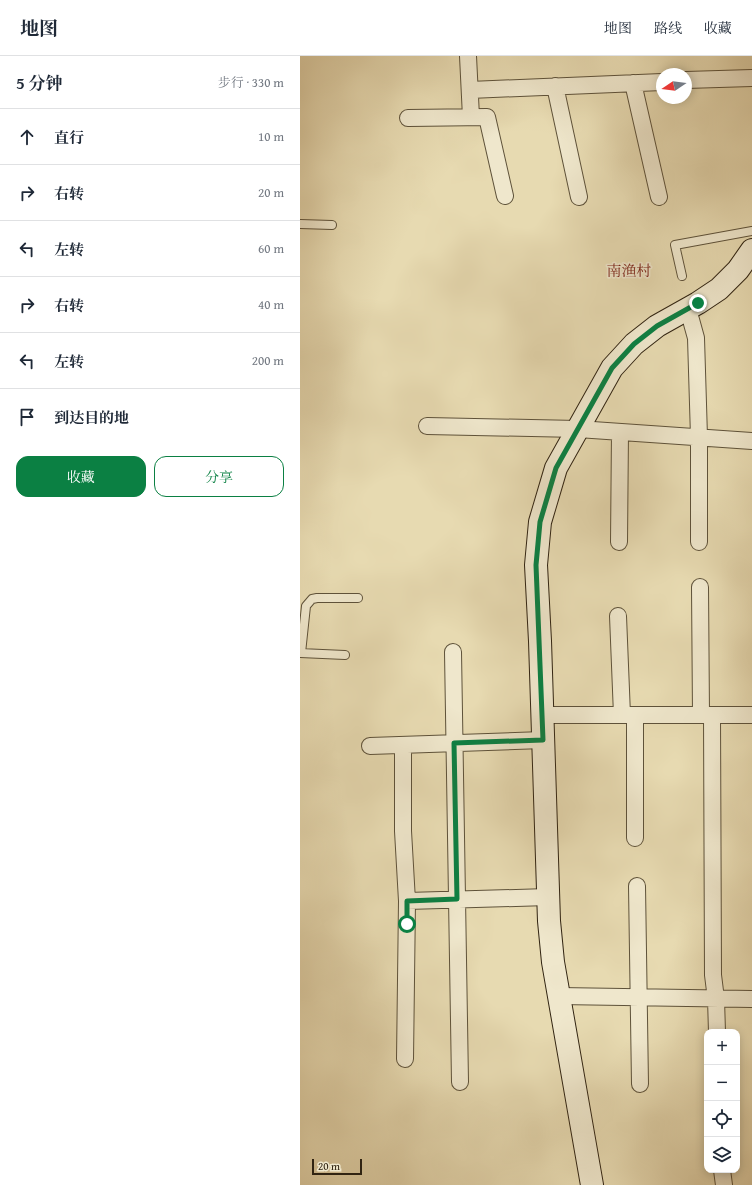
<!DOCTYPE html>
<html lang="zh">
<head>
<meta charset="utf-8">
<style>
	:root { --surface:#fff; --page:#f2f2f3; --text:#1f2937; --muted:#747a83; --line:#e0e1e3; --accent:#0b8043 }
	body { margin:0; font-family:"Gentium Book Plus","Noto Serif SC",serif; background:var(--page); color:var(--text) }
	.controls { position:absolute; right:12px; bottom:12px; display:grid; overflow:hidden; border-radius:8px; box-shadow:0 2px 10px #0003 }
	.controls button { width:36px; height:36px; display:grid; place-items:center; padding:0; border:0; border-bottom:1px solid var(--line); background:var(--surface); color:var(--text); font:20px sans-serif }
	.compass { position:absolute; left:356px; top:12px; width:36px; height:36px; border-radius:50%; background:var(--surface); box-shadow:0 2px 10px #0003; rotate:257deg }
	.scale { position:absolute; left:12px; bottom:10px; width:50px; box-sizing:border-box; padding-left:4px; border:2px solid #312412; border-top:0; font-size:11px; line-height:14px; white-space:nowrap; color:#312412; -webkit-text-stroke:3px #efe7cc; paint-order:stroke }
	.stop { position:absolute; width:12px; height:12px; margin:-9px; border:3px solid #0b8043; border-radius:50%; background:#fff }
	.stop.end { background:#0b8043; border-color:#fff; box-shadow:0 1px 4px #0008 }
	.list { margin:0; padding:0; list-style:none }
	h2 { display:flex; justify-content:space-between; align-items:center; height:52px; margin:0; padding:0 16px; font-size:17px }
	h2 small { font-size:13px; font-weight:400; color:var(--muted) }
	.list li { display:grid; grid-template-columns:26px 1fr auto; gap:12px; align-items:center; box-sizing:border-box; height:56px; padding:0 16px; border-top:1px solid var(--line) }
	.list b { display:block; font-size:15px; white-space:nowrap }
	.list em { font-size:13px; font-style:normal; color:var(--muted) }
	.actions { display:flex; gap:8px; padding:12px 16px }
	.actions a { flex:1; padding:9px 0; border:1px solid var(--accent); border-radius:12px; text-align:center; font-size:14px; color:var(--accent) }
	.actions .main { background:var(--accent); color:#fff }
	.icon { flex:none; width:22px; height:22px; fill:none; stroke:currentColor; stroke-width:2; stroke-linecap:round; stroke-linejoin:round }
	.map { position:relative; flex:none; width:452px; height:1129px; overflow:hidden }
	header { display:flex; align-items:center; gap:24px; box-sizing:border-box; height:56px; padding:0 20px; background:var(--surface); border-bottom:1px solid var(--line) }
	header strong { font-size:19px }
	nav { display:flex; gap:22px; margin-inline-start:auto; font-size:14px }
	main { display:flex }
	aside { flex:1; background:var(--surface) }
	.map>svg:first-child { display:block }
	.lines { fill:none; stroke-linecap:round; stroke-linejoin:round }
	.lane-casing { stroke:#5e523a; stroke-width:10 }
	.street-casing { stroke:#5e523a; stroke-width:18 }
	.secondary-casing { stroke:#312412; stroke-width:24 }
	.lane { stroke:#efe7cc; stroke-width:8 }
	.street { stroke:#efe7cc; stroke-width:16 }
	.secondary { stroke:#efe7cc; stroke-width:22 }
	.route { stroke:#0b8043; stroke-width:5 }
	.labels { text-anchor:middle; stroke-width:3.5; stroke-linejoin:round; paint-order:stroke }
	.quarter-label { font-size:15px; fill:#7a1f14; stroke:#efe7cc }
</style>
</head>
<body>
<header>
<strong>地图</strong>
<nav><a>地图</a><a>路线</a><a>收藏</a></nav>
</header>
<main>
<aside>
<h2>5 分钟<small>步行 · 330 m</small></h2>
<ul class="list">
<li><svg class="icon" aria-label="ahead" viewBox="0 0 24 24"><path d="M12 20V5M6 11l6-6 6 6"/></svg><div><b>直行</b></div><em>10 m</em></li>
<li><svg class="icon" aria-label="right" viewBox="0 0 24 24"><path d="M7 20v-9h11M14 6l5 5-5 5"/></svg><div><b>右转</b></div><em>20 m</em></li>
<li><svg class="icon" aria-label="left" viewBox="0 0 24 24"><path d="M17 20v-9H6M10 6l-5 5 5 5"/></svg><div><b>左转</b></div><em>60 m</em></li>
<li><svg class="icon" aria-label="right" viewBox="0 0 24 24"><path d="M7 20v-9h11M14 6l5 5-5 5"/></svg><div><b>右转</b></div><em>40 m</em></li>
<li><svg class="icon" aria-label="left" viewBox="0 0 24 24"><path d="M17 20v-9H6M10 6l-5 5 5 5"/></svg><div><b>左转</b></div><em>200 m</em></li>
<li><svg class="icon" aria-label="arrive" viewBox="0 0 24 24"><path d="M6 21V4h12l-3 4 3 4H6"/></svg><div><b>到达目的地</b></div></li>
</ul>
<div class="actions"><a class="main">收藏</a><a>分享</a></div>
</aside>
<div class="map">
<svg width="452" height="1129" viewBox="0 0 452 1129">
	<rect width="100%" height="100%" fill="#e7dab1"/>
	<filter id="stains"><feTurbulence type="fractalNoise" baseFrequency=".005" numOctaves="4"/><feColorMatrix values="0 0 0 0 .2 0 0 0 0 .09 0 0 0 0 .02 0 0 0 .5 -.17"/></filter>
	<radialGradient id="worn" r=".72"><stop offset=".6" stop-color="#630" stop-opacity="0"/><stop offset="1" stop-color="#630" stop-opacity=".3"/></radialGradient>
	<g class="lines">
		<defs>
			<path id="lane" d="M0 168 32 169
				M382 220 375 189 452 175
				M0 597 45 599
				M1 597 6 550 12 543 17 542H58"/>
			<path id="street" d="M168 0 171 61
				M386 24 452 22
				M333 27 359 141
				M255 30 279 141
				M170 34 362 26
				M108 62 187 61 205 140
				M388 253 396 282 399 381V486
				M127 370 278 373 452 385
				M319 486 320 376
				M400 531 401 659
				M318 560 322 659
				M153 596 160 1026
				M242 659H452
				M412 659 413 919 416 943 417 976
				M103 689V775L107 845 105 1003
				M70 690 243 684
				M335 782V659
				M337 830 340 1028
				M107 845 248 841
				M259 940 452 943
				M422 1114 424 1129"/>
			<path id="secondary" d="M292 1129 253 906 249 865 240 585 236 509 240 466 256 412 312 312 334 288 357 270 398 247 419 233 438 214 452 194"/>
		</defs>
		<use href="#lane" class="lane-casing"/>
		<use href="#street" class="street-casing"/>
		<use href="#secondary" class="secondary-casing"/>
		<use href="#lane" class="lane"/>
		<use href="#street" class="street"/>
		<use href="#secondary" class="secondary"/>
	</g>
	<g class="lines">
		<path class="route" d="M107 868V845L157 843 154 687 243 684 236 509 240 466 256 412 312 312 334 288 357 270 398 247"/>
	</g>
	<g class="labels">
		<g class="quarter-label">
			<text x="329" y="220">南渔村</text>
		</g>
	</g>
	<rect width="100%" height="100%" filter="url(#stains)"/>
	<rect width="100%" height="100%" fill="url(#worn)"/>
</svg>
<div class="controls">
<button>+</button>
<button>−</button>
<button><svg class="icon" aria-label="locate" viewBox="0 0 24 24"><circle cx="12" cy="12" r="6"/><path d="M12 2v4M12 18v4M2 12h4M18 12h4"/></svg></button>
<button><svg class="icon" aria-label="layers" viewBox="0 0 24 24"><path d="M12 4l9 5-9 5-9-5zM3 14l9 5 9-5"/></svg></button>
</div>
<svg class="compass" viewBox="-18 -18 36 36"><path d="M0-13l5 13h-10z" fill="#e53935"/><path d="M0 13l5-13h-10z" fill="#747a83"/></svg>
<div class="scale">20 m</div>
<div class="stop" style="left:107px;top:868px"></div>
<div class="stop end" style="left:398px;top:247px"></div>
</div>
</main>
</body>
</html>
